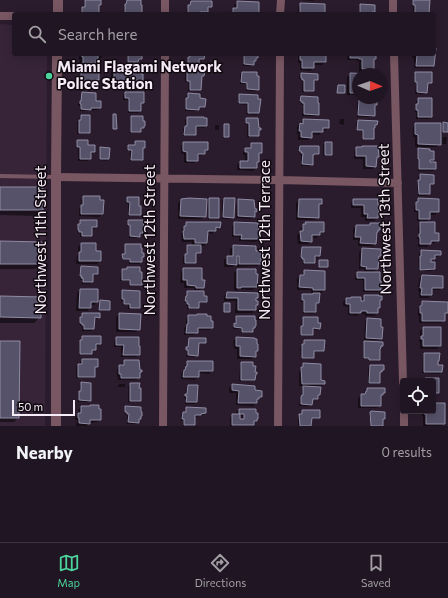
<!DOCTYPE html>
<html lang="en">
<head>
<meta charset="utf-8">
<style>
	:root { --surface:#201522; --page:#2d222f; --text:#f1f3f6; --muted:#a29fa5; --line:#3d3440; --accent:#4cd39b }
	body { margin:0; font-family:Commissioner,sans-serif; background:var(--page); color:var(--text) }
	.controls { position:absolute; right:12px; bottom:12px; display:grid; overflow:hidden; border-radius:4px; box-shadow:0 2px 10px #0003 }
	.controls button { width:36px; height:36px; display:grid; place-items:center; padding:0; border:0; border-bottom:1px solid var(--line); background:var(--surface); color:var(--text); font:20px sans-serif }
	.compass { position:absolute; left:352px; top:68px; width:36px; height:36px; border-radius:50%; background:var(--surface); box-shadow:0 2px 10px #0003; rotate:92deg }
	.scale { position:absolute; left:12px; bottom:10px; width:63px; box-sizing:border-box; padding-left:4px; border:2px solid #f6ecf7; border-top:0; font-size:11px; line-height:14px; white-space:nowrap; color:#f6ecf7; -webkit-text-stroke:3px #100910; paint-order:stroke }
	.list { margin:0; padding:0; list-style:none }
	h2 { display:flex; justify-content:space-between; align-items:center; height:52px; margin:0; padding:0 16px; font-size:17px }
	h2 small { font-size:13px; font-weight:400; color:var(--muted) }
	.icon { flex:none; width:22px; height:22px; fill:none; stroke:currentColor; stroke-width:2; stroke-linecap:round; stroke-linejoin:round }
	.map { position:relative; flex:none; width:448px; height:426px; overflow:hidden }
	.search { position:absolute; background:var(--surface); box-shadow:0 2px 10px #0003; left:12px; right:12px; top:12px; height:44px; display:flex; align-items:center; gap:10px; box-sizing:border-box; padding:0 14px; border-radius:4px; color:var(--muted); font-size:15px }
	.sheet { height:116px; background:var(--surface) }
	nav { display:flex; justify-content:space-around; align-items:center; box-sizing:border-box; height:56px; border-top:1px solid var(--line); background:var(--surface); font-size:11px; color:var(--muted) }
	nav a { display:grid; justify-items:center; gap:2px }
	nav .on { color:var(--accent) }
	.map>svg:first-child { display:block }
	.built { fill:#372439 }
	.shadow { fill:#0007; fill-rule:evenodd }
	.building { fill:#565269; stroke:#8e8ba4 }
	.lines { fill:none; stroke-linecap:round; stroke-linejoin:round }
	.service { stroke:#785762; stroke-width:4 }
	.minor { stroke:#785762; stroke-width:8 }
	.tertiary { stroke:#785762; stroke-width:10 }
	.poi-dot { fill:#4cd39b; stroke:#100910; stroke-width:1.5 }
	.labels { text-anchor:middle; stroke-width:3; stroke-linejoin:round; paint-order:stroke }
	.poi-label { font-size:15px; font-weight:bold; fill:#f6ecf7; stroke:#100910; text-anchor:start }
	.street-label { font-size:15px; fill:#f6ecf7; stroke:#100910 }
</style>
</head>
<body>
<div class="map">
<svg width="448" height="426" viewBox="0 0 448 426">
	<rect width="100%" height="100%" fill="#2b1c2d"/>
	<path class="built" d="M0 24 14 25V54H47L45 426H0Z"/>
	<path class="shadow" d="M85 0H100V5L98 7V14H81V10L83 8 84 2Z
		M301 0H314L313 1Z
		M412 0H429L428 14H413V6H412Z
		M127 1 141 14H123L124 7 125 6V2Z
		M191 2 211 6 209 8H207V11L205 13 186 14 187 8 189 6V3Z
		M237 2 257 14H231V12L234 9V5Z
		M301 4 324 14H298V7Z
		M361 5 374 12 371 14H359V7Z
		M434 49H435L433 66 431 68H414V58H412V54H434Z
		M82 54H104L101 58H97L95 63 92 66 80 65V60H79V56Z
		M117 54H141V58L139 60H137V62L136 64H127V55H117Z
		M189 54H204L203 58 202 60H198V65L196 67 187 66V60L189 57Z
		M243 54H257V58L251 66H243Z
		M298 54H325V62L322 65H313V68L310 71 300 70V63H298Z
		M348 54H375V58L373 61V69L370 72H359V61H357V60H347Z
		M83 69 98 79 96 81H93V84L92 86H79V76L81 74V71Z
		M114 69 142 87 139 90H117V87H111V72Z
		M187 71 203 75 202 77 200 89 199 91H188L189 82H185V73Z
		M242 73H256L258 89 256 91H246V84H240V74Z
		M416 73 431 82 429 84H427L426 92 425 94H415L416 83H414V74Z
		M301 74 317 75V80L316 81H313V91L311 92H302V81H301V79H299V76Z
		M350 74H358V95H347V77Z
		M83 93 95 102 100 108 98 110 80 111V106H78V104L80 102 81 95Z
		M125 93 143 103 140 104V111L138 113H128V100H123V95Z
		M188 94 199 99 204 106 203 108H198L197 111H185V101L186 100V96Z
		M240 95 258 113 257 115 246 114 247 105 238 104V97Z
		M301 97 318 114 316 116H302L303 105H301V102H299V99Z
		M364 98 376 105 374 107V115L372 117H357V103L359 101H362Z
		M418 99 431 117 429 119H416V112H415V107L416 105V101Z
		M81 116 89 132 87 134H77V122L79 120V118Z
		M131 117 143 128 138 133H130V119Z
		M187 118 206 126 204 128 195 127V135L193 136H183V129L185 127V120Z
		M247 119 260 130 258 132V135L256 137H247V124H245V121Z
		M340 119H344V125L339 124Z
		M303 120 328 121V128L325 131H322L319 135 311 134V137L308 140H298V134H297V127Z
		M358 121 377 125 373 129V139L371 140H362V131H356V123Z
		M416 124 440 144 437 147H415V137H413V127Z
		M215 125H219V130H215Z
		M443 137H447L446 144H442Z
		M78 141 87 146H94V152L92 154H90V159L88 161H78V149L76 148V143Z
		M136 142 144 147 142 149V159L140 161H130V151H127V148L129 146H134V144Z
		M184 143 207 149 201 156H197V160L194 163H184V154H181V146Z
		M325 143H331V154L329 156H323V145Z
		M252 144 261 153 258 155V161L256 164V168L253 171 237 170V165L240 162H245V155H243V152L246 149H249V147Z
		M300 147 318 153 316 155H313L312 164 310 166H301V155H300V153L298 152V149Z
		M101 148 108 159 107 161 99 160V150Z
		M357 148 378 156 376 159 375 166 373 169H363V159H354V151Z
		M419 149 433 159 430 162 435 163V169L433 171H418V160H417V151Z
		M420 175 433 176V183L432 185H429V194L427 196H418L417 183 418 182V177Z
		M0 188 42 210 36 216 0 215Z
		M84 197 102 214 99 217 79 216V209L81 207V200Z
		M128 198 140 215 138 216H128V205L127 203H126V200Z
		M210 199 218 218 216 219H208V201Z
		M224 199 233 218 231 219H222V201Z
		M418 199 438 212 435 215H429V219L425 223 438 240 435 243H430L427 247H418V239H416L418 237V226L422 221H417V212H414V206L416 205V202Z
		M181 200 205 216 202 219H178V203Z
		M239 200 256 211 254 213V217L252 219 236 218 237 202Z
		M299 200 321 204 318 206V217L315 220H296V203Z
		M354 200 378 206 377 218 374 221H365V217H361V208H351V203Z
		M80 221 96 227 94 229H91V236L89 237H80V234L78 233V231H77V227L78 226 79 222Z
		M129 221 142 233 137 238H129V226H127V223Z
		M187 223 220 227 217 230H215L212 234 207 233 206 243 204 246H200V253L198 254H195V262L193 264H183V257L186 255V248L187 246H192V242H182L181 234H182V230L184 228V226Z
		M235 223 259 239 256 242 239 241V237H232V226Z
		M306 223 323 232 316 238 311 237V241L308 244H298L297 235 300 232 301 228Z
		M370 224 379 230 376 233 375 243 373 246H358V240H353V229L356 226H368Z
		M0 242 41 263 35 269H0Z
		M81 244 95 252 100 261 97 264H76L77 256 78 254V247Z
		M126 245 141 258V262L139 264H129V260H122V257L124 254V247Z
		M233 246 255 251 260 263 257 266 236 267V264L233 267H224V260L227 257H230V249Z
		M303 248 319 256 318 258H314V263L312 264H303V260H301V258H300L301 250Z
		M362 249 380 256 378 258 377 269 373 273 380 289 378 292H363V280H355V276L358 273H364V269H359V252Z
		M421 251 440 255 438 257 434 256V259L432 260H430L434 269 432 271H419L418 259 419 258V253Z
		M82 267 97 274 95 275H92V282L90 284H82V280H80V277H79L80 269Z
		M127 268 141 285 139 286H129V281H120L121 272 122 270H125Z
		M184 269 201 281 203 287 200 290H194V288H184V283H180L181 272Z
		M237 270 256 287 253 290 238 289 237 291 234 290V273Z
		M305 271 324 290 321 293H319V302L317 304H315V312L313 314 303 313V302H301V296L303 295H312L314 293H311V290H297V279L300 276H302V274Z
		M422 276 442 287 439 290H431V295L428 298H419V291H418L419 279Z
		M80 290H97V302L94 305H90V308L87 311H76L77 293Z
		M123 291 139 308 137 309H128V305H123V301H121V293Z
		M188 292 206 301 204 303H198V307L196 309H187V305H186V303L184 302V299L186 297V294Z
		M227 293 257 298 255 300 257 305 255 306V310L252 313H235L236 301H224V296Z
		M364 296 381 300 379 302V307L377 309V313L374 316H365V314H359L357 316 348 315V307L343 306V302L346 299H350L351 298 360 301Z
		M0 297 40 317 34 323H0Z
		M101 301 109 309 107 311H98L99 303Z
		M423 302 448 312 445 315 444 320 441 323H419V316H418V309L420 307V305Z
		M82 314 99 317 97 319H94L93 329 92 331H82V326H80V324H79V320Z
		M119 314 139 329 136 332H116V317Z
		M189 316 212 328 209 330H197V332L194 335H184V328L186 326V319Z
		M236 317 254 328 250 333H241V329H233V326L234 324 235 318Z
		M303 318 317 324 319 328 318 330H312V335L310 336H300V329L301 327 302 320Z
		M367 319 381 338 379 340H364L365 321Z
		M423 328H440V346L437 349H420V342H419V340L420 339V331Z
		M83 337 100 344 98 346H95L94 349 93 351H91V354L89 355H79V343Z
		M117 338 139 354 136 357H121V347H114V341Z
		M236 338 257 351 255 353V356L252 359H237V349H234L233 341Z
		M190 339 204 342 203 344H198L197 355 195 357H186L187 351H185V350L187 348 188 341Z
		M305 341 323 350 322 352H313V357L311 359H301L300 347 303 345V343Z
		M0 342 18 418 14 422H0Z
		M365 342 382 343V346L379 349V359L377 361H368V359H363V344Z
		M424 354 437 361V366L441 372 440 374 422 373 423 355Z
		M82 360 97 367 94 368V377L93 378H76V366L78 365H80V362Z
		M124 361 141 372 139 374V377L136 380H118V377H117V369L120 366H121V364Z
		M188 362 212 371 209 374 198 373V377L195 380 181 379V374L185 368V365Z
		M241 363 256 374 254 376V380L253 381H239L240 365Z
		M304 364 320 381H324V384L320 387V394L315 400H311V404L310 406H299L300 398 302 396V389L305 386H299V371L301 370V367Z
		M370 366 383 369 379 373V382L377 384H368V368Z
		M82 383 90 400 88 402H78L80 385Z
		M119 384H125V387H118Z
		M130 384 140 401 138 402H128V386Z
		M232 385 254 391 261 397 253 406 236 405V393H229V388Z
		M188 386 196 402 195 404H185V398H184V397L185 395 187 387Z
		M367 389 384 392 381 395 380 405 377 408H358V398L361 395 364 394V392Z
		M433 404 444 423 441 426H423V416H422V411H433Z
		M81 407 100 419 97 422 89 423 87 426H76L77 420H75V417L79 414 78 410Z
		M126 407 141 412 140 419 136 424H127V415H125L126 413H124V409Z
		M187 408 205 413 204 415H199L198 417H194V425L193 426H183V421H181V415L183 413H185V410Z
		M239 410 256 421 252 426H230V418L233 415H236V412ZM239 416H242L241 420H239Z
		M303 411 319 418 317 419H310V426H298V417L301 415V413Z
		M371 413 384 419 382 421V426H370V418H369V415Z"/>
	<path class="building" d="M85 0H101V5H99V14H82V7H85Z
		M127 0H141V5H142V14H125V4H126Z
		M413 0H430L429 14H415V5H413Z
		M191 1H212V7H208V12H200V14H190V13H188V5H190Z
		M237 1 259 2V14H233V8H237Z
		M300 3 325 4V14H300Z
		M360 4 375 5V12H372V14H360Z
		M434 48H436L434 66H416L417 55H415V54H434Z
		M82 54H105V55H98V60H96V63H83V57H82Z
		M128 54H142V59H139L138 62H128Z
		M190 54H205L204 59H199V65H188V57H190Z
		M244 54H258V58H256V61H254V65L244 64Z
		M300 54H326V62H314V68H302V60H300Z
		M350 54H376V59H374V69H362V59H359V58H350Z
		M82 68H99V80H94V85H81V73H82Z
		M114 68H132V70H141V74H143V88L119 87V85H114Z
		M187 70H205L204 76H202L201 90H190V81H187Z
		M242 72H257V76H259V90L247 89V83L241 82Z
		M415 72H432V83H428L427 93 417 92V82H415Z
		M301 73 318 74V80H314V91H304V80H302V78H301Z
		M350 73 377 74H358V93H350Z
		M338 85H345V93H337Z
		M82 92 96 93V101H101V108H91V110L81 109V104H80V101H81Z
		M125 92H144V103H141V111H129V98H125Z
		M188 93 200 94V98L206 99 205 107H199V110L186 109V98H188Z
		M239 94 258 95V99H261L259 113H248V103H239Z
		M301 96 318 97V103H319V115L304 114V103H302V101H300Z
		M363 98H377V105H375V116L358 115 359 100H363Z
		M418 98H432V117H418V110H416V104H418Z
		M113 114H116L117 129H113Z
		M81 115H90V133H79V120H81Z
		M131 116H143V121H145V126H144V128H141V132H131Z
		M187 117H204V118H207V126H196V135H184L185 126H187Z
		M246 118H258L259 128H261V130H259V136H249V123H246Z
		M303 119 329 120V128H323V132H312V138L301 137V131H299L300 123 303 124Z
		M358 120 378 121 377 125H375V128H374V139H363V130H357Z
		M443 122 448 123V132H443Z
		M415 123H441V145L418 144V135L415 134Z
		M224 124H229V137H224Z
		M77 140H88V145H95V152H91V159H80V147H77Z
		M135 141H145V148H143V160H131L132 150H128V145H135Z
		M183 142H208V150H205V154H198V161H187V152L183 151Z
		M325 142H332V155H325Z
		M251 143H262V153H259V162H257V168H240V161H248V152H245V148H251Z
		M300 146H319V154H314V155H313V165L302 164 303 153H301V151H299Z
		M362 146H378L379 157H377L376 167 366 166V156H356V147H362Z
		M100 147 110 148 109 159H100Z
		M418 148 430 149V151H434V160H430V162H436V169H419V159H418Z
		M420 174 434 175V184H430V194H419L418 180H420Z
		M0 187H43V210H0Z
		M83 196H100V200H104L103 214H81V205H83Z
		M127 197H139V206H141V215H129L130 203 129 202H127Z
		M189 198 207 199 206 217 180 216 181 199Z
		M209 198H219V218H209Z
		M224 198H235L234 218 223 217Z
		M418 198 439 199V212H430V219H419V210H416V202H418Z
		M238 199 254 200 255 209H257V212L255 211V217L238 216Z
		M299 199H322V204H319V218L298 217Z
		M353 199H378V205H379L378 218H367L368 214H364V205H353Z
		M80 220H97V227H92V236H82V232H79V230H78V224H80Z
		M128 220H143L144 231H143V233H140V237L130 236V225H128Z
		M186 222H221L220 228 216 227V231H208L207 243H195V239H184L183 231H184V226H186Z
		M234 222 258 223V227H259V233H260V239H241L242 235H234Z
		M305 222H324V232H320V235H312V242L301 241 300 231H303V224H306Z
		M420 222H435V233H439V241H431V244H420V237H419V234H420Z
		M370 223H380V230H378V232H377L376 244 360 243 361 237H355L356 225H370Z
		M0 241 42 242V264H0Z
		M81 243H96V251H101V261H79V252H81Z
		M125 244H141V248H142V253H144V257H142V262H130V259H123L122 254H125Z
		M187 245H201V253H196V263H185V254H187Z
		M233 245 256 246V251H261V264H239V256H237V265L227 264V256H233Z
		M302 247H321L320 256H315V263H304V259H302V257H301Z
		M362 248 381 249V256H379L378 269H366L367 267 361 266Z
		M421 250 441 251V255H435V259H431V262H435V269L420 270V256H421Z
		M319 260H328V267H319Z
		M81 266 98 267V274H93V282H83V278H81L82 276H80Z
		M127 267H140V272H142V285H130V280H122V269H127Z
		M183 268H202V280H205L204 288H196V286L187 285V280H183Z
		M237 269H256V274H258L257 287H241V288H237Z
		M304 270 325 271V290H313V288L299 287 300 275H304Z
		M357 272H380V281H381V290H365V278H357Z
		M422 275 443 276V288H432V295H421L422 288H420Z
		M80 289H98V302H91V308H79Z
		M122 290 140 291V308H130V304H124V299H122Z
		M187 291H204V296H207V302H199V308H189V304H187V301H185L186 296H187Z
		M227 292 258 293V298H256V301H258V305H256V310H238V298H226Z
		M313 293H320L319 303H316V312H304V300H302V294H313Z
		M364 295H379V296H382V300H380V308H378V313H367V311H361V313H350V304H346V298H351V297H361V301H364Z
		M0 296 41 297V318L0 317Z
		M100 300 110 301V310H99Z
		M422 301 448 302V313H445V321H422V313H420V306L422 305Z
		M224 303H230V312H224Z
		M82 313H100V318L95 317 94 329H84V325H82V323H80V317H82Z
		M119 313 141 314 140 330 119 329Z
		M197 314H207V316H211V321H213V328H198V333H186L187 324H188V315H197Z
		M236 316H255V320H256V326H255V328H253V332H242V328L234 327V323L236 324Z
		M303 317H318V323H321L320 329 313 328V335H301V326H303Z
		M367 318 381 319V327H383L382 339 366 338Z
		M423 327H441V346H423V339H421V336H423Z
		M82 336H101V344H96V350H92V354H80V340H82Z
		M116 337H139V346H140V355H123L124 345H116Z
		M236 337 255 338V339H257V344H258V351H256V357L240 356V346H236Z
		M189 338H206V343H199L198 356 188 355V350H186V347H188Z
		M304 340H325L324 351H314V358H302V344H304Z
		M0 341H20L19 418H0Z
		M364 341 383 342V346H381V348L380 349V360H369V358H364Z
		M424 353H440L439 361H438V365H443L442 372H424Z
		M82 359H98V367H95V377H78V364H82Z
		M124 360H139L140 370H142V372H140V378H121V374H119V365H124Z
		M187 361H213V371H199V377H183L184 370H185L186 366H187Z
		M241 362H253V366H256L255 372H257V374H256L255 380H241Z
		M303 363 321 364V380L325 381V384H302L301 367H303Z
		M370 365H384V370H382V372H380V383H369Z
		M425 378H439V393H435V398H433V381H425Z
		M81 382 91 383V401L79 400V391H81Z
		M130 383H140L139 388H141V401H130Z
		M232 384 255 386V390L262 391V397H259V399H257V403H238L239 391 232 390Z
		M188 385H198L197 402H186L187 396H185V394H187Z
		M303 386 321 387 320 395H318V399H313L312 405 301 404V397L302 395H303Z
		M367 388H385V393H383V395H381V406H361V394H365L366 391H367Z
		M433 403H445V424H426V414H424V411H433Z
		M90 405H99V409H101V420H90V424L79 423V418H78V413H81V406H90Z
		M125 406 141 407V411L142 412V416H141V419H139V423L128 422 129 414H127V412H125Z
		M186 407 206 408V413L201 414V415H195V425H184V419H182L183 412H186Z
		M239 409H256V413H258V419H257V421H254V425H232V414H240V419H244V414H239Z
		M302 410H320V418H312L311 426H300L299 414H302Z
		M371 411 385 412V419H383V426H371L370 412Z"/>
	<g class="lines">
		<path class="service" d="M0 176 55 177"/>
		<path class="minor" d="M393 0V14
			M165 14V0
			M280 14 281 0
			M0 16H14
			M394 54 403 382
			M56 177 280 180 398 183
			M404 411V426
			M163 426 165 54
			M278 426 280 54"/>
		<path class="tertiary" d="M58 14V0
			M56 426V177L57 54"/>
	</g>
	<circle class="poi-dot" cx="49" cy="76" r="4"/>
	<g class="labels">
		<g class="poi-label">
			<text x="57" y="72">Miami Flagami Network<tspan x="57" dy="17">Police Station</tspan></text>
		</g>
		<g class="street-label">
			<text transform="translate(385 219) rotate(-91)" y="5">Northwest 13th Street</text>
			<text transform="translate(41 240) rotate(-90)" y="5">Northwest 11th Street</text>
			<text transform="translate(150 240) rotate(-90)" y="5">Northwest 12th Street</text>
			<text transform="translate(265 240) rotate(-90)" y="5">Northwest 12th Terrace</text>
		</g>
	</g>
</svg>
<div class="controls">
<button><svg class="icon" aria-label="locate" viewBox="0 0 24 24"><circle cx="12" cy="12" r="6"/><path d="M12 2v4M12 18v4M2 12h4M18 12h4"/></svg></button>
</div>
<svg class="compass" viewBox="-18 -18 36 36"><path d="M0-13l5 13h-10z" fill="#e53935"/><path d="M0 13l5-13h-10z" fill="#a29fa5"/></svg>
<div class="scale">50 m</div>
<div class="search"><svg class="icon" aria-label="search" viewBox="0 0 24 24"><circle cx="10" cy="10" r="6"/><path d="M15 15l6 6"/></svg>Search here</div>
</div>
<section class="sheet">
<h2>Nearby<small>0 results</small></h2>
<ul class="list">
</ul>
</section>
<nav>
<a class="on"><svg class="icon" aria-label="map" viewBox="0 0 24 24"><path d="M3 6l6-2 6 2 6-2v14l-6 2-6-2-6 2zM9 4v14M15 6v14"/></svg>Map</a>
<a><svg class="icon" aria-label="directions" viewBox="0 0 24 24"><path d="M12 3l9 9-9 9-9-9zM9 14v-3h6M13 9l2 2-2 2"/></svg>Directions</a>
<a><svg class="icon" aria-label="saved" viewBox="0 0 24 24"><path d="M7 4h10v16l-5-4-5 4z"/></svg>Saved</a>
</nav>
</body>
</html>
